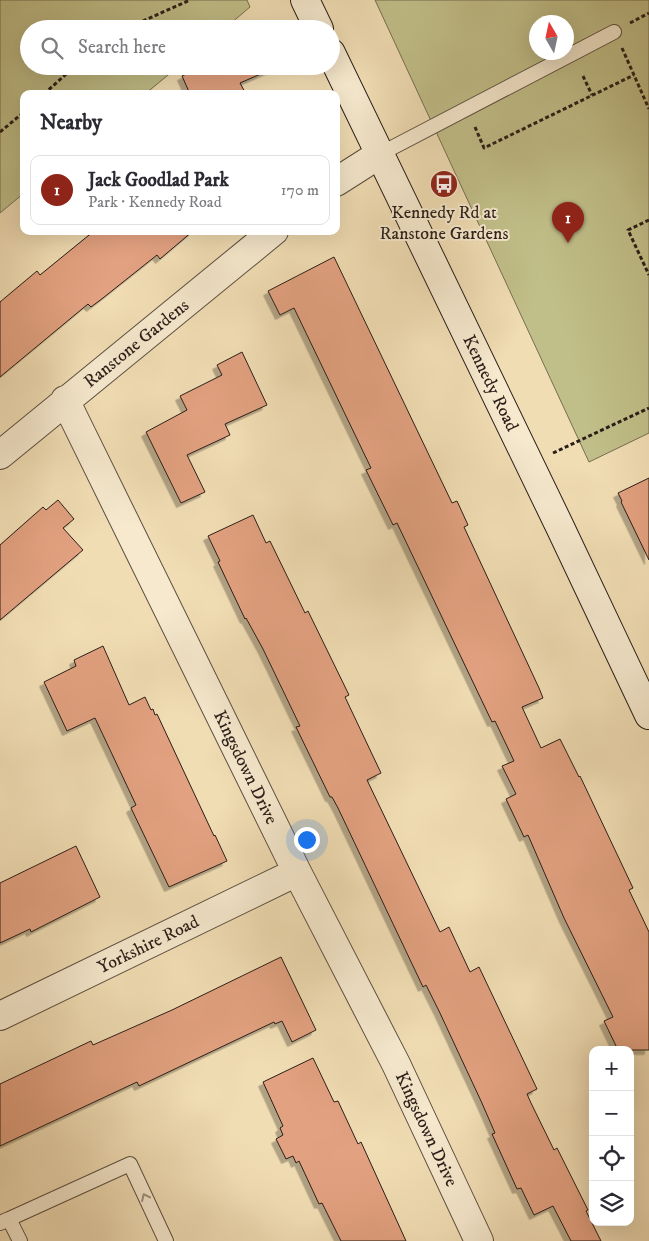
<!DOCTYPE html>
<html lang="en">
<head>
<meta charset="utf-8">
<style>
	:root { --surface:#fff; --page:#f7f7f7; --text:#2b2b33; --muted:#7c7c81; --line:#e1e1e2; --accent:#8f2418 }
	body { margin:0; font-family:"IM FELL DW Pica",serif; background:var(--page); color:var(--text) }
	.controls { position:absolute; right:15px; bottom:15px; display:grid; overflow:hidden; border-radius:10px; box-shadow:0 5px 20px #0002 }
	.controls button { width:45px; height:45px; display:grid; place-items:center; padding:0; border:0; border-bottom:1px solid var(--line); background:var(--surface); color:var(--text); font:25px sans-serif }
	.compass { position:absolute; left:529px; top:15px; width:45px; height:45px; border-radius:50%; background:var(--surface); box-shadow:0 5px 20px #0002; rotate:351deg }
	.you { position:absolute; left:306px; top:839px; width:18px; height:18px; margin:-12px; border:4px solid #fff; border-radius:50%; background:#1a73e8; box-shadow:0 0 0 8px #1a73e833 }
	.badge { display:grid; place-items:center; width:32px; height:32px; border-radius:50%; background:var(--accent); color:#fff; font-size:16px; font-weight:700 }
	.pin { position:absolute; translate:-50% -41px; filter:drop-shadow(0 1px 2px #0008) }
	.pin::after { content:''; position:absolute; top:26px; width:18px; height:15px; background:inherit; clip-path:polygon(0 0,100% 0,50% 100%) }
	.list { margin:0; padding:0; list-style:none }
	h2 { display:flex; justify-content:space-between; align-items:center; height:65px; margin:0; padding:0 20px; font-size:21px }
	h2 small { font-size:16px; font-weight:400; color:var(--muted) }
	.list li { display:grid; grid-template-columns:32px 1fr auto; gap:15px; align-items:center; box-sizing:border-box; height:70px; margin:0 10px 10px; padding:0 10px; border:1px solid var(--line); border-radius:10px }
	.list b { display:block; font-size:19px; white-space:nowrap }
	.list p { margin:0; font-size:16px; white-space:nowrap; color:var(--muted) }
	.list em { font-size:16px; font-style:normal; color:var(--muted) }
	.icon { flex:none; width:28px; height:28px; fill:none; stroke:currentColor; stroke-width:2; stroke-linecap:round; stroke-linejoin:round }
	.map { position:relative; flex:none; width:649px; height:1241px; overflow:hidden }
	.search { position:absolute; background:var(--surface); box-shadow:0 5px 20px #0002; left:20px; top:20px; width:320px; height:55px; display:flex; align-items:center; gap:12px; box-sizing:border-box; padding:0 18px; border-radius:28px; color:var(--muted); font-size:19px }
	.panel { position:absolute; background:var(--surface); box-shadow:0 5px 20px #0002; left:20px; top:90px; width:320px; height:145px; border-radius:10px }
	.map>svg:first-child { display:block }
	.green { fill:#c1bf89; stroke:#766e51; fill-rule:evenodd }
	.building { fill:#e2a180; stroke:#2a1e19; filter:url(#shadow) }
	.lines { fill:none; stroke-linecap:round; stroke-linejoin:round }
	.lane-casing { stroke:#5c4e40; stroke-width:16 }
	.street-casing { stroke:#5c4e40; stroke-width:30 }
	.secondary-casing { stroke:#2a1e19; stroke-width:30 }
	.path { stroke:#2a1e19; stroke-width:3; stroke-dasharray:4 2.5; stroke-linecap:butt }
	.lane { stroke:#f6e9ce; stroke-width:14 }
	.street { stroke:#f6e9ce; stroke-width:28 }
	.secondary { stroke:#f6e9ce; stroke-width:28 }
	.oneway { stroke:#9a8e7d }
	.labels { text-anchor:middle; stroke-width:4; stroke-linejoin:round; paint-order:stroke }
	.poi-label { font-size:18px; fill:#2a1e19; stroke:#f6e9ce }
	.street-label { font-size:18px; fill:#2a1e19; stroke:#f6e9ce }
</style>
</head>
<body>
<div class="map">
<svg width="649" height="1241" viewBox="0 0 649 1241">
	<defs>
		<filter id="shadow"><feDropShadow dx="-4.5" dy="4.5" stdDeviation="0" flood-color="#0004"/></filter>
	</defs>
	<rect width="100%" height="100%" fill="#f1ddb4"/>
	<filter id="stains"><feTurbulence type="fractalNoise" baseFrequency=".004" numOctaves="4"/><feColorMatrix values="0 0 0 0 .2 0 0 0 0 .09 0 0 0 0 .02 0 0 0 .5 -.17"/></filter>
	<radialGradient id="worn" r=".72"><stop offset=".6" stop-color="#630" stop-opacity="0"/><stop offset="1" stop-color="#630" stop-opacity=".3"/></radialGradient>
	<path class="green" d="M0 0H247L250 7 224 29H29V66H179L145 94H24V193L0 213Z
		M375 0H649V433L589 462ZM536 22H566V52H536Z"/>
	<path class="building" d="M203 66H279L240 83 246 94H190L182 76Z
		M94 231H193L160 259 157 255 103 298 91 307 88 304 0 377V302L37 271 40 275Z
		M334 257 452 503 457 501 468 525 464 527 539 688 543 698 522 707 541 748 560 739 579 777 580 776 633 888 629 890 649 932V1050H618L604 1021 613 1017 564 918 528 835 524 837 506 799 516 794 502 766 514 761 495 721 492 722 397 523 393 525 366 470 371 468 294 308 280 315 268 291Z
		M242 352 267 405 225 424 230 435 187 455 205 492 181 503 146 432 187 410 180 396 222 375 217 365Z
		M649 478V560L621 502 622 501 618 493Z
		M58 500 74 519 63 528 83 550 0 620V545L43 507 46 510Z
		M253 515 266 543 270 541 305 613 308 611 349 695 345 697 381 773 367 780 440 932 449 927 470 972 479 967 537 1089 527 1094 531 1103 554 1150 557 1148 588 1210 586 1211 601 1241H571L553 1206 534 1215 521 1188 517 1189 492 1134 495 1133 481 1101 439 1011 426 985 423 987 338 808 332 797H330L296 727 300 726 263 649 246 618 245 619 218 562 220 561 208 536Z
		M103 646 129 705 145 697 151 710 153 709 155 715 157 714 214 836 215 835 227 861 169 887 131 808 136 805 95 718 67 731 44 682 76 666 74 660Z
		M76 846 100 897 31 932 30 929 0 943V883Z
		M281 957 316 1030 292 1042 282 1021 275 1024 274 1022 139 1086 137 1082 0 1146V1084L91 1041 93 1045 172 1010Z
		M313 1058 334 1102 338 1101 358 1144 361 1142 406 1241H341L322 1203 319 1204 299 1161 296 1163 293 1156 286 1159 276 1139 283 1135 280 1128 283 1126 263 1082Z"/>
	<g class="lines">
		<defs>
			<path id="lane" d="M380 154 614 32
				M9 1219 130 1164 166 1241
				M0 1223 9 1219 20 1241"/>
			<path id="street" d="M336 182 380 154
				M65 400 297 872 396 1064 479 1241
				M0 455 274 231
				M0 1016 297 872"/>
			<path id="secondary" d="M305 0 319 29
				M331 53 560 527 649 715"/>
		</defs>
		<use href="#lane" class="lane-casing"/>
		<use href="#street" class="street-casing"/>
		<use href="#secondary" class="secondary-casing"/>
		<path class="path" d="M630 23 649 13
			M125 29 190 0
			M622 48 649 109
			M583 76 592 95
			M44 94 75 66
			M475 127 484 148 634 75
			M0 132 24 112
			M649 220 628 230 649 275
			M553 453 649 408"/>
		<use href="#lane" class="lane"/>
		<use href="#street" class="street"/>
		<use href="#secondary" class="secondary"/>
	</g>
	<defs><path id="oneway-chevron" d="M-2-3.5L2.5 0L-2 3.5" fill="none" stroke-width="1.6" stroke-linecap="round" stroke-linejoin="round" transform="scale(1.25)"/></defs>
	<use class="oneway" href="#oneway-chevron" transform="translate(145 1197) rotate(-115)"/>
	<defs>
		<symbol id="bus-disc" viewBox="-11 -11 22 22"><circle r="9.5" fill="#8f2418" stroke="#f6e9ce"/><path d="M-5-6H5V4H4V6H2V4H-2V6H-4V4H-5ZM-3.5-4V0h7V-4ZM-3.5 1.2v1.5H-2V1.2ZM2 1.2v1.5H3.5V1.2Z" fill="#fff"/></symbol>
	</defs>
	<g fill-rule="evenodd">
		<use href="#bus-disc" x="428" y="168" width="32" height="32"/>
	</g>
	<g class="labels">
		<g class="poi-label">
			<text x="444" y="218">Kennedy Rd at<tspan x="444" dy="21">Ranstone Gardens</tspan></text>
		</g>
		<g class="street-label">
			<text transform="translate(136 343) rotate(-39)" y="6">Ranstone Gardens</text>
			<text transform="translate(491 383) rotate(64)" y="6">Kennedy Road</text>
			<text transform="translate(246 767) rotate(64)" y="6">Kingsdown Drive</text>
			<text transform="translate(148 944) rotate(-26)" y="6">Yorkshire Road</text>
			<text transform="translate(427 1129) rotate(65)" y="6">Kingsdown Drive</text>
		</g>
	</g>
	<rect width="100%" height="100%" filter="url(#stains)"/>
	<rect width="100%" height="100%" fill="url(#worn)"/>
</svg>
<div class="controls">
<button>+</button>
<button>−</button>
<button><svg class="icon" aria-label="locate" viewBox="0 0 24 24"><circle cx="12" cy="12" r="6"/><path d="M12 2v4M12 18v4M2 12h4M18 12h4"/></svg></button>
<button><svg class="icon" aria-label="layers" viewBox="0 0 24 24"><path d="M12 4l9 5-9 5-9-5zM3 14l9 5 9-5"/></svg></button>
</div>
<svg class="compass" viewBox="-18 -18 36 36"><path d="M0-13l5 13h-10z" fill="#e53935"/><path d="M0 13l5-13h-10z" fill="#7c7c81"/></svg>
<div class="you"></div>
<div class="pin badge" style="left:568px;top:243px">1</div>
<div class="search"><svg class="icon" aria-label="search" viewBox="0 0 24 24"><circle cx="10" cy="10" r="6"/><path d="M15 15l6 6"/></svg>Search here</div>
<section class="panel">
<h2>Nearby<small></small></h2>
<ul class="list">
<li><span class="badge">1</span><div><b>Jack Goodlad Park</b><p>Park · Kennedy Road</p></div><em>170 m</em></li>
</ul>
</section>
</div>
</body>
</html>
